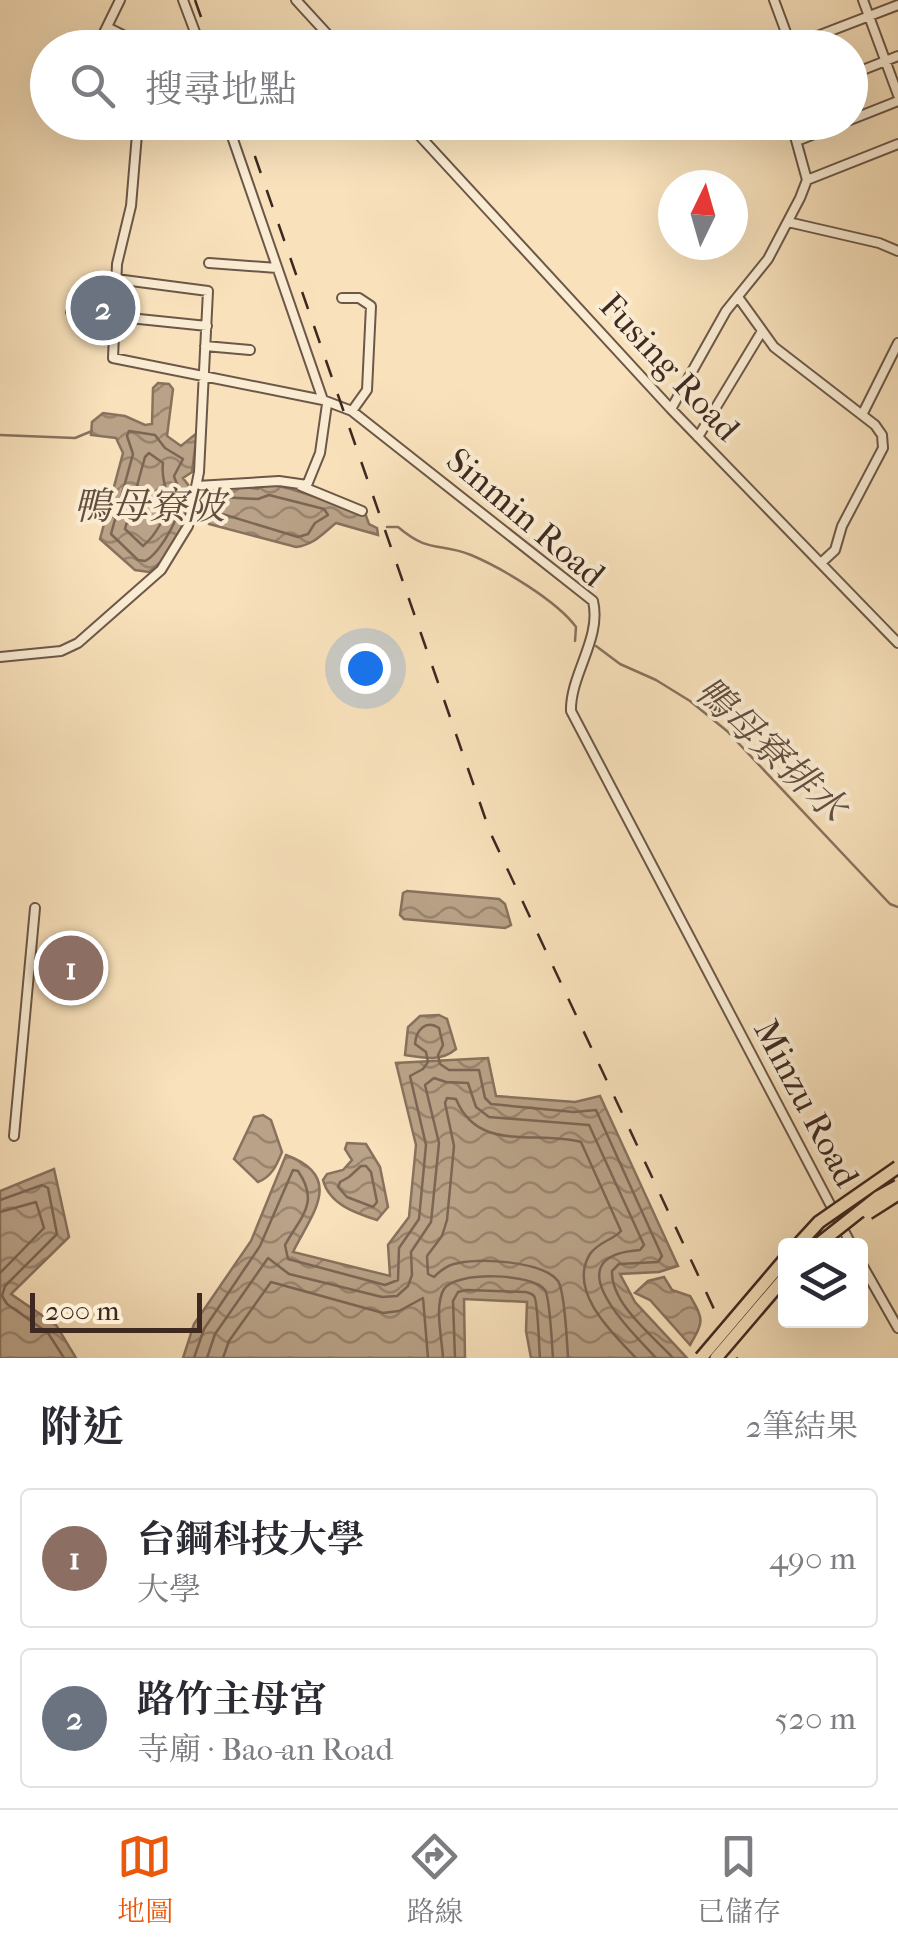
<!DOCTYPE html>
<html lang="zh-TW">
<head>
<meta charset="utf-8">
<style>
	:root { --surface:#fff; --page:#f7f7f7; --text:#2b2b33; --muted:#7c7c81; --line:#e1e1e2; --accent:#ea580c }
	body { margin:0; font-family:"IM FELL French Canon","Noto Serif TC",serif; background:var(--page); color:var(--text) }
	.controls { position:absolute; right:30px; bottom:30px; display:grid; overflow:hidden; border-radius:10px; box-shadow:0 10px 40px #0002 }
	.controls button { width:90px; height:90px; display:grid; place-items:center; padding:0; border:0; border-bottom:2px solid var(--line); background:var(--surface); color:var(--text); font:50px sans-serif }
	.compass { position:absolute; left:658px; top:170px; width:90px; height:90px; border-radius:50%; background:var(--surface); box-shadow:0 10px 40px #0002; rotate:5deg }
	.scale { position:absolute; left:30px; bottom:25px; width:172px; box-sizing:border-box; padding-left:10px; border:5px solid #3e2921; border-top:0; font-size:28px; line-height:35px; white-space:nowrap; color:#3e2921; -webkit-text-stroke:8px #faecd3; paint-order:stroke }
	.you { position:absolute; left:365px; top:668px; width:35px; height:35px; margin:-25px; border:8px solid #fff; border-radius:50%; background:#1a73e8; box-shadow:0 0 0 15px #1a73e833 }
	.badge { display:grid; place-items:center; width:65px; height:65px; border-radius:50%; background:var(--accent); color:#fff; font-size:32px; font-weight:700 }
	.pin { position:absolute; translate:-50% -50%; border:5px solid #fff; box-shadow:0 2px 10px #0006 }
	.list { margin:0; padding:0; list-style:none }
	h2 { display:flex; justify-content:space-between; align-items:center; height:130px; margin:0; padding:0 40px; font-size:42px }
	h2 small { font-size:32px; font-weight:400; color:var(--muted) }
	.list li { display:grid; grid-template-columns:65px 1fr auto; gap:30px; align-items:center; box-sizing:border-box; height:140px; margin:0 20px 20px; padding:0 20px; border:2px solid var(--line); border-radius:10px }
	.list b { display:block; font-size:38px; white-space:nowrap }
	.list p { margin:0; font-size:32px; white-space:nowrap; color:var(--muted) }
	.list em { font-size:32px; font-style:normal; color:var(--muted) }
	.icon { flex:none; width:55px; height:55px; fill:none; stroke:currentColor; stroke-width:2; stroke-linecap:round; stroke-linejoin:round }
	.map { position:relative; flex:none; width:898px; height:1358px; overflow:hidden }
	.search { position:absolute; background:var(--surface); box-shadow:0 10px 40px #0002; left:30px; right:30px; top:30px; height:110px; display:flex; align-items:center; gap:25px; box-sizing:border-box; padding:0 35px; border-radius:55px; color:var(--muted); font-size:38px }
	.sheet { height:450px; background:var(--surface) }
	nav { display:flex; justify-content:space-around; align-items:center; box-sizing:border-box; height:140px; border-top:2px solid var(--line); background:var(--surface); font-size:28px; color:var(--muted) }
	nav a { display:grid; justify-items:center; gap:5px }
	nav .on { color:var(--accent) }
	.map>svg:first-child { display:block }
	.water { fill:url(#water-waves); stroke:#88725e; stroke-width:2.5 }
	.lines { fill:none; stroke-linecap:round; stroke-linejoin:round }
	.shore { stroke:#7c6654; stroke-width:2.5 }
	.stream { stroke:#88725e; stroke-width:2.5 }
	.minor-casing { stroke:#6c5748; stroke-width:12 }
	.minor { stroke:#faecd3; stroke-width:8 }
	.rail { stroke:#3e2921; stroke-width:2.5; stroke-dasharray:18 18; stroke-linecap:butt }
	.highway-bridge-casing { stroke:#3e2921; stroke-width:16; stroke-linecap:butt }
	.highway-bridge { stroke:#f8e1bb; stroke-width:11 }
	.labels { text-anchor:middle; stroke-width:8; stroke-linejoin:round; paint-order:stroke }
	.street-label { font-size:35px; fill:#3e2921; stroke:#faecd3 }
	.water-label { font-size:38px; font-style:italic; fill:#634d40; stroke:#faecd3 }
</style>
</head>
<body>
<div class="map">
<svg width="898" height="1358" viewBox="0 0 898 1358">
	<defs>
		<pattern id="water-waves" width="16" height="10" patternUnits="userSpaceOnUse" patternTransform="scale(2.5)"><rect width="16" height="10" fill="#b9a287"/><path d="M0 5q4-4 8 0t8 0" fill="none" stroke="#98846e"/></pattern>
	</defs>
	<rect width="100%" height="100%" fill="#f8e1bb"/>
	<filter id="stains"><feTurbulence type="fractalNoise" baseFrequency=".002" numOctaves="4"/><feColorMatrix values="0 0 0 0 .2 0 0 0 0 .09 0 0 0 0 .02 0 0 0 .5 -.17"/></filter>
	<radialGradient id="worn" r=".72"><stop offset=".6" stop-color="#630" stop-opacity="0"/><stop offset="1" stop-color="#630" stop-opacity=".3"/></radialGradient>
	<path class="water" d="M158 383 169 384 173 389 167 436 181 446 197 433 192 472 183 478 192 490C185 521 177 553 149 572L135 570 100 539 123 453 116 438 91 435 92 422 103 413 125 416 145 425 152 424 153 388Z
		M265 483 291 489 365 513 369 524 377 528 378 535 336 523C323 533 314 545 296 547L209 524 204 488 241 486 258 489Z
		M407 891 499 899 505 904 511 925 505 928 404 919 400 915 403 893Z
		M439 1015 447 1019 456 1049C441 1062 423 1058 405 1055L408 1027 420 1016Z
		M488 1058 496 1096 575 1102 600 1096 678 1266 659 1272 620 1274 635 1302 687 1358H531L526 1331 527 1302 464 1299 465 1358H183L194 1324 251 1241 286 1155C346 1177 311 1215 293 1252L390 1276 388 1245 409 1217 416 1145 396 1063Z
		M263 1115 271 1120 282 1152C277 1164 272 1177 258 1182L234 1159 254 1117Z
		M347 1143 366 1144 380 1167 388 1207 377 1220C355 1213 329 1204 323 1180L327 1174 343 1170 352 1160 345 1149Z
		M54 1169 69 1237 11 1294 56 1325 76 1358H0V1191Z
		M664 1277 672 1290 690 1296C704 1320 704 1321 690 1345L650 1300 635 1293 648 1281Z"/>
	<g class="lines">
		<path class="shore" d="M129 431 155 435 165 448 183 459 174 476C175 481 178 485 180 490 186 509 161 553 145 561L138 560 111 534 133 454 127 436Z
			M149 453 163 463C161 478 165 482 167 495 171 512 154 537 143 546L125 529 145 457Z
			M269 495 324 509 328 515 315 523 308 534 298 537 216 512 220 497 258 499Z
			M361 1166H366L371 1172 377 1202 373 1207 347 1197 338 1187 340 1182 349 1177Z
			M0 1200 42 1185 48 1188 57 1234 5 1286 2 1296 7 1304 48 1333 64 1358
			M0 1212 36 1202 44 1228 0 1273
			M194 1358 204 1329 260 1246 293 1170 298 1171C320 1203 301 1216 285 1245L288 1259 385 1285 398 1280 399 1248 419 1219 426 1145 410 1076 423 1069 428 1062 426 1052 415 1044C416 1031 425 1019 439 1028L443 1045 438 1055 440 1064 449 1070H479L485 1098 491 1104 574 1112 596 1110 662 1256 658 1262 619 1264 612 1271C611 1304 653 1336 673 1358
			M207 1358 215 1334 268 1258 289 1274 382 1297 397 1296 408 1286 412 1275 411 1252 431 1222 439 1143 425 1085 434 1078 446 1082 468 1083 476 1107 489 1117 589 1125 644 1245 640 1250C553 1256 628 1328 656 1358
			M223 1358 229 1341 271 1282 383 1313 399 1311 423 1298 428 1358
			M443 1358C442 1339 434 1305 444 1289 455 1271 533 1273 545 1290 550 1297 552 1346 553 1358
			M455 1358 453 1301 458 1292 466 1290 526 1292C528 1293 532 1293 534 1296 538 1300 539 1348 540 1358
			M568 1358C567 1342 565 1292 558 1281 543 1261 476 1257 454 1264 446 1266 440 1271 434 1277L428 1274 427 1256 442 1236 447 1220 454 1146 445 1103 447 1098 456 1099C478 1153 535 1130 581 1142L621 1231C613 1240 598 1242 590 1254 567 1291 613 1334 636 1358"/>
		<path class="stream" d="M0 435 75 438 92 431
			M387 527H398C430 554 438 542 471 555 502 568 557 601 576 627L575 641
			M596 646 620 664 656 680 690 701 727 731 890 904 898 907"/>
		<defs>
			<path id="minor" d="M183 0 201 48
				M296 0 340 48
				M774 0 791 46
				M863 0 898 95
				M107 27 135 41
				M99 43 120 0
				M173 48 196 35
				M786 48 898 5
				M45 63 48 64
				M850 75 898 56
				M850 120 898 101
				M138 122 131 206 117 264 113 358 323 400
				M227 122 323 400 352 411 593 601C602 638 570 675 571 711L852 1246
				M407 122 671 409 898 643
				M797 141 844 122
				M807 180 898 144
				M788 222 879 243 898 251
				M209 263 277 268
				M738 297 774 347 875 425 882 435 883 448 842 526 835 550 821 563
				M342 298H359L371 306 367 390 352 411
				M71 312 207 326
				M205 346 250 350
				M671 409 726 311 768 259 800 198 807 180 791 122
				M862 415 898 343
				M698 437 762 331
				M197 486 279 481 307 485 320 453 327 404
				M301 486 362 511
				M0 657 61 651 78 643 161 570 188 526 199 472 208 291 116 279
				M14 1136 35 908
				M860 1261 898 1328"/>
		</defs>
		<use href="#minor" class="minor-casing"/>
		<use href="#minor" class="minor"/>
		<path class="rail" d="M195 0 212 48
			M243 122 490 832 737 1358"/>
		<defs>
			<path id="highway-bridge" d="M868 1213 898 1194
				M797 1246 819 1222 898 1167
				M816 1246 878 1197 898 1186
				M701 1358 786 1258
				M716 1358 786 1276"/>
		</defs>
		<use href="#highway-bridge" class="highway-bridge-casing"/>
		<use href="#highway-bridge" class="highway-bridge"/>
	</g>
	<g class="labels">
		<g class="street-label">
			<text transform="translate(670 367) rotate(47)" y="12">Fusing Road</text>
			<text transform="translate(526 517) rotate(40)" y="12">Sinmin Road</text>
			<text transform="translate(807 1103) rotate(62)" y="12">Minzu Road</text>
		</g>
		<g class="water-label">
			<text x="149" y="519">鴨母寮陂</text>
			<text transform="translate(771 749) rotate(43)" y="13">鴨母寮排水</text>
		</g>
	</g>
	<rect width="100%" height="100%" filter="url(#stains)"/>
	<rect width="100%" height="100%" fill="url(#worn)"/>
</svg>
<div class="controls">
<button><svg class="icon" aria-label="layers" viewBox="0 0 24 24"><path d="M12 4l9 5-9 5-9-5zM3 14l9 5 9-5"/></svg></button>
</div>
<svg class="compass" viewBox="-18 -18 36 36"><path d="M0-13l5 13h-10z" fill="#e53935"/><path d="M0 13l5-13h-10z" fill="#7c7c81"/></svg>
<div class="scale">200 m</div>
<div class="you"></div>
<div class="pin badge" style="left:71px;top:968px;background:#8d6e63">1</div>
<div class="pin badge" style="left:103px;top:308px;background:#6b7280">2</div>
<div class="search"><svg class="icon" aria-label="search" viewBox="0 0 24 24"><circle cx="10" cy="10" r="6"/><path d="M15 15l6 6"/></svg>搜尋地點</div>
</div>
<section class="sheet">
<h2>附近<small>2筆結果</small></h2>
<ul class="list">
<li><span class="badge" style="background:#8d6e63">1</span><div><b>台鋼科技大學</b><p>大學</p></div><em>490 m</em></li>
<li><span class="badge" style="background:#6b7280">2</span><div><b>路竹主母宮</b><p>寺廟 · Bao-an Road</p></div><em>520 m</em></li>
</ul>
</section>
<nav>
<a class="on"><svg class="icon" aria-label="map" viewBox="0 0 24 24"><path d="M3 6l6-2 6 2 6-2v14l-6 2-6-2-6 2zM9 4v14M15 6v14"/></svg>地圖</a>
<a><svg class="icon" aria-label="directions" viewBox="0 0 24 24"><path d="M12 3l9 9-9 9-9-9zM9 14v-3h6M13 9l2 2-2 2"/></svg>路線</a>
<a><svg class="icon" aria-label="saved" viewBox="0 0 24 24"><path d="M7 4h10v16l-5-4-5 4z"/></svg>已儲存</a>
</nav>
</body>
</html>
